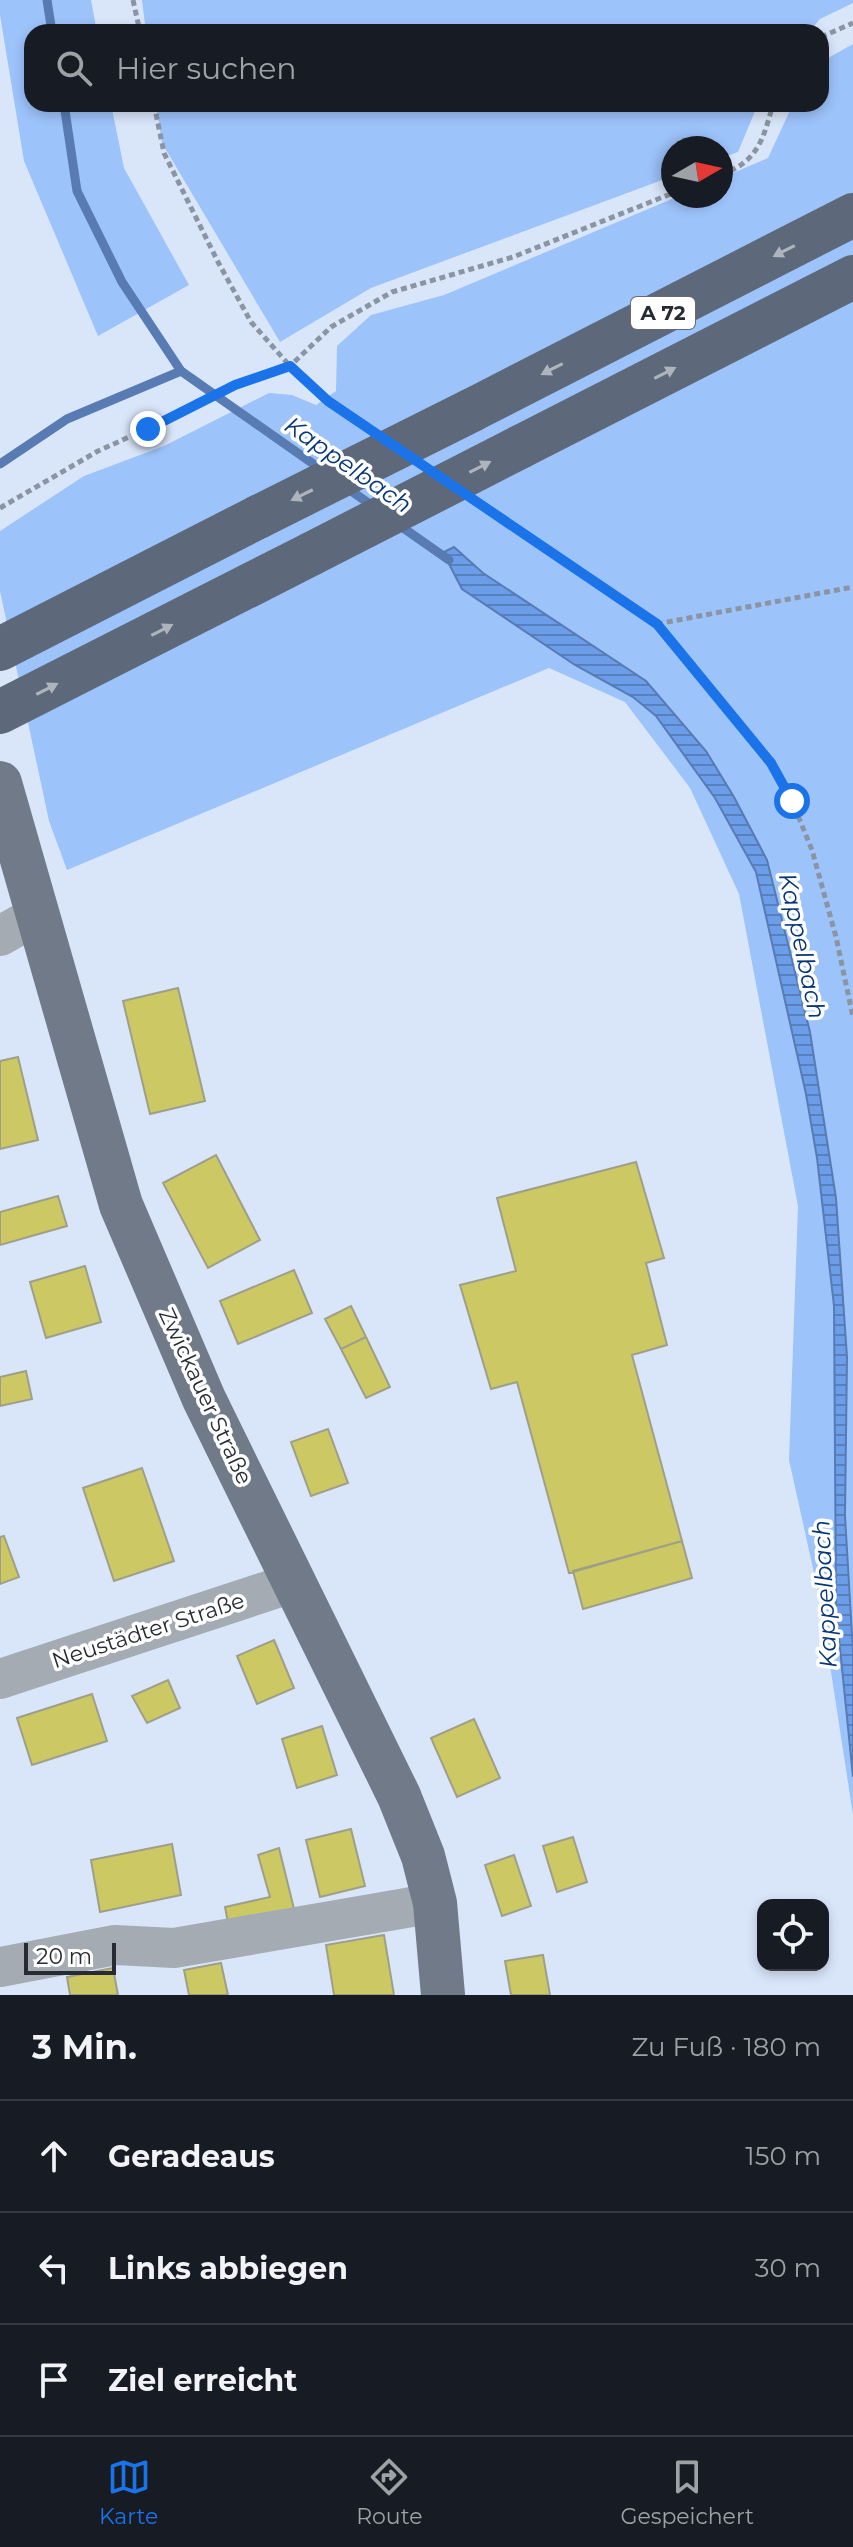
<!DOCTYPE html>
<html lang="de">
<head>
<meta charset="utf-8">
<style>
	:root { --surface:#171b24; --page:#20242c; --text:#f1f3f6; --muted:#9ea1a6; --line:#363941; --accent:#1a73e8 }
	body { margin:0; font-family:Montserrat,sans-serif; background:var(--page); color:var(--text) }
	.controls { position:absolute; right:24px; bottom:24px; display:grid; overflow:hidden; border-radius:16px; box-shadow:0 4px 12px #0003 }
	.controls button { width:72px; height:72px; display:grid; place-items:center; padding:0; border:0; border-bottom:2px solid var(--line); background:var(--surface); color:var(--text); font:40px sans-serif }
	.compass { position:absolute; left:661px; top:136px; width:72px; height:72px; border-radius:50%; background:var(--surface); box-shadow:0 4px 12px #0003; rotate:81deg }
	.scale { position:absolute; left:24px; bottom:20px; width:92px; box-sizing:border-box; padding-left:8px; border:4px solid #272c34; border-top:0; font-size:22px; line-height:28px; white-space:nowrap; color:#272c34; -webkit-text-stroke:6px #fff; paint-order:stroke }
	.stop { position:absolute; width:24px; height:24px; margin:-18px; border:6px solid #1a73e8; border-radius:50%; background:#fff }
	.stop.end { background:#1a73e8; border-color:#fff; box-shadow:0 2px 8px #0008 }
	.list { margin:0; padding:0; list-style:none }
	h2 { display:flex; justify-content:space-between; align-items:center; height:104px; margin:0; padding:0 32px; font-size:34px }
	h2 small { font-size:26px; font-weight:400; color:var(--muted) }
	.list li { display:grid; grid-template-columns:52px 1fr auto; gap:24px; align-items:center; box-sizing:border-box; height:112px; padding:0 32px; border-top:2px solid var(--line) }
	.list b { display:block; font-size:30px; white-space:nowrap }
	.list em { font-size:26px; font-style:normal; color:var(--muted) }
	.icon { flex:none; width:44px; height:44px; fill:none; stroke:currentColor; stroke-width:2; stroke-linecap:round; stroke-linejoin:round }
	.map { position:relative; flex:none; width:853px; height:1995px; overflow:hidden }
	.search { position:absolute; background:var(--surface); box-shadow:0 4px 12px #0003; left:24px; right:24px; top:24px; height:88px; display:flex; align-items:center; gap:20px; box-sizing:border-box; padding:0 28px; border-radius:24px; color:var(--muted); font-size:30px }
	.sheet { height:440px; background:var(--surface) }
	nav { display:flex; justify-content:space-around; align-items:center; box-sizing:border-box; height:112px; border-top:2px solid var(--line); background:var(--surface); font-size:22px; color:var(--muted) }
	nav a { display:grid; justify-items:center; gap:4px }
	nav .on { color:var(--accent) }
	.map>svg:first-child { display:block }
	.grass { fill:#9dc3fb }
	.water { fill:url(#water-rules); stroke:#577bb2; stroke-width:2 }
	.lines { fill:none; stroke-linecap:round; stroke-linejoin:round }
	.stream { stroke:#577bb2; stroke-width:9 }
	.building { fill:#ccc964; stroke:#9f9f89; stroke-width:2 }
	.path { stroke:#8b94a3; stroke-width:5; stroke-dasharray:6 4; stroke-linecap:butt }
	.minor { stroke:#a5abb3; stroke-width:40 }
	.major { stroke:#707a89; stroke-width:44 }
	.highway { stroke:#5d697a; stroke-width:44 }
	.highway-bridge { stroke:#5d697a; stroke-width:44 }
	.oneway { fill:#aeb4bc }
	.route { stroke:#1a73e8; stroke-width:10 }
	.labels { text-anchor:middle; stroke-width:7; stroke-linejoin:round; paint-order:stroke }
	.shield { fill:#fff; stroke:#686b71; stroke-width:2 }
	.shield-label { font-size:20px; font-weight:bold; fill:#272c34 }
	.street-label { font-size:22px; fill:#272c34; stroke:#fff }
	.water-label { font-size:24px; font-style:italic; fill:#053577; stroke:#fff }
</style>
</head>
<body>
<div class="map">
<svg width="853" height="1995" viewBox="0 0 853 1995">
	<defs>
		<pattern id="water-rules" width="6" height="5" patternUnits="userSpaceOnUse" patternTransform="scale(2)"><rect width="6" height="5" fill="#6b9de8"/><path d="M0 2.5h6" fill="none" stroke="#5880bd"/></pattern>
	</defs>
	<rect width="100%" height="100%" fill="#d9e6fa"/>
	<path class="grass" d="M0 0H91L97 32H32V104H111L124 168 189 285 98 336 24 161 0 15Z
		M142 0H853V3L820 19 809 32H146Z
		M853 44V1815L820 1600 789 1460 798 1206 739 894 690 788 625 702 549 668 67 870 49 821 0 591V531L84 476 164 446 269 393 292 395 316 405 336 391 337 346 371 315 444 295 679 196H721V178L768 158 793 104H821V62Z
		M156 104H758L738 152 721 158V148H673V176L371 288 280 342 162 143Z"/>
	<path class="water" d="M454 547 483 573 646 681 706 751 734 797 767 860 810 1032 836 1198 847 1357 845 1516 853 1652V1777L836 1609 834 1306 817 1158 806 1094 756 872 715 798 656 716 633 697 575 665 462 589 449 564 438 555Z"/>
	<g class="lines">
		<path class="stream" d="M47 0 52 32
			M64 104 77 191 122 282 181 371 322 470
			M0 464 67 419 181 371
			M347 488 374 507
			M399 525 449 560"/>
	</g>
	<path class="building" d="M178 988 205 1101 150 1114 123 1001Z
		M18 1057 38 1140 0 1149V1061Z
		M216 1155 260 1240 208 1268 163 1183Z
		M636 1162 664 1258 646 1263 667 1345 632 1355 682 1541 569 1573 517 1382 491 1389 460 1285 516 1271 497 1198Z
		M58 1196 67 1226 0 1245V1212Z
		M85 1266 101 1322 46 1338 30 1282Z
		M294 1270 312 1313 238 1344 220 1301Z
		M351 1306 366 1337 341 1349 325 1319Z
		M366 1337 390 1387 366 1398 341 1349Z
		M26 1371 32 1399 0 1406V1377Z
		M328 1429 348 1483 311 1496 291 1442Z
		M142 1468 174 1561 114 1581 83 1488Z
		M4 1536 19 1577 0 1584V1537Z
		M682 1541 692 1578 583 1609 573 1571Z
		M274 1640 294 1688 257 1704 237 1656Z
		M168 1680 180 1708 147 1723 132 1696Z
		M92 1694 107 1741 32 1765 17 1718Z
		M474 1719 500 1778 457 1797 431 1738Z
		M322 1726 337 1775 297 1788 282 1739Z
		M351 1829 365 1886 320 1897 306 1840Z
		M573 1837 587 1882 557 1892 543 1846Z
		M172 1844 181 1895 100 1912 91 1860Z
		M279 1848 296 1917 229 1928 225 1907 270 1897 258 1855Z
		M514 1855 531 1906 502 1916 485 1865Z
		M384 1935 394 1995H334L326 1945Z
		M543 1955 550 1995H511L505 1961Z
		M221 1963 228 1995H189L184 1970Z
		M113 1968 118 1995H70L67 1977Z"/>
	<g class="lines">
		<path class="path" d="M133 0 140 32
			M821 37 853 23
			M154 104 164 153 218 262 251 322 290 366 328 401 362 424
			M721 175C758 161 763 140 773 104
			M483 506 657 624 771 763 792 801 812 850 836 937 853 1017
			M0 508 98 451 180 414 235 385 290 366 331 327 392 292 513 257 673 193
			M657 624 853 587"/>
		<path class="minor" d="M0 936 37 915
			M0 1679 295 1582
			M0 1967 115 1945 174 1948 435 1903"/>
		<path class="major" d="M0 783 121 1205 204 1399 399 1796 423 1856 435 1903 443 1995"/>
		<path class="highway" d="M472 410 853 215
			M520 447 853 277
			M0 649 258 517
			M0 712 311 554"/>
		<path class="highway-bridge" d="M258 517 472 410
			M311 554 520 447"/>
	</g>
	<defs><path id="oneway-solid" d="M-6-.8H1V-3.2L6.5 0L1 3.2V.8H-6Z" transform="scale(2)"/></defs>
	<g class="oneway">
		<use href="#oneway-solid" transform="translate(784 251) rotate(153)"/>
		<use href="#oneway-solid" transform="translate(552 369) rotate(153)"/>
		<use href="#oneway-solid" transform="translate(665 373) rotate(-27)"/>
		<use href="#oneway-solid" transform="translate(480 467) rotate(-27)"/>
		<use href="#oneway-solid" transform="translate(302 495) rotate(154)"/>
		<use href="#oneway-solid" transform="translate(162 630) rotate(-27)"/>
		<use href="#oneway-solid" transform="translate(47 689) rotate(-27)"/>
	</g>
	<g class="lines">
		<path class="route" d="M148 429 235 385 290 366 328 401 657 624 771 763 792 801"/>
	</g>
	<g class="labels">
		<rect class="shield" x="631" y="297" width="64" height="32" rx="6"/>
		<g class="shield-label">
			<text x="663" y="320">A 72</text>
		</g>
		<g class="street-label">
			<text transform="translate(206 1396) rotate(65)" y="8">Zwickauer Straße</text>
			<text transform="translate(148 1630) rotate(-18)" y="8">Neustädter Straße</text>
		</g>
		<g class="water-label">
			<text transform="translate(348 465) rotate(35)" y="8">Kappelbach</text>
			<text transform="translate(802 946) rotate(78)" y="8">Kappelbach</text>
			<text transform="translate(825 1594) rotate(-93)" y="8">Kappelbach</text>
		</g>
	</g>
</svg>
<div class="controls">
<button><svg class="icon" aria-label="locate" viewBox="0 0 24 24"><circle cx="12" cy="12" r="6"/><path d="M12 2v4M12 18v4M2 12h4M18 12h4"/></svg></button>
</div>
<svg class="compass" viewBox="-18 -18 36 36"><path d="M0-13l5 13h-10z" fill="#e53935"/><path d="M0 13l5-13h-10z" fill="#9ea1a6"/></svg>
<div class="scale">20 m</div>
<div class="stop" style="left:792px;top:801px"></div>
<div class="stop end" style="left:148px;top:429px"></div>
<div class="search"><svg class="icon" aria-label="search" viewBox="0 0 24 24"><circle cx="10" cy="10" r="6"/><path d="M15 15l6 6"/></svg>Hier suchen</div>
</div>
<section class="sheet">
<h2>3 Min.<small>Zu Fuß · 180 m</small></h2>
<ul class="list">
<li><svg class="icon" aria-label="ahead" viewBox="0 0 24 24"><path d="M12 20V5M6 11l6-6 6 6"/></svg><div><b>Geradeaus</b></div><em>150 m</em></li>
<li><svg class="icon" aria-label="left" viewBox="0 0 24 24"><path d="M17 20v-9H6M10 6l-5 5 5 5"/></svg><div><b>Links abbiegen</b></div><em>30 m</em></li>
<li><svg class="icon" aria-label="arrive" viewBox="0 0 24 24"><path d="M6 21V4h12l-3 4 3 4H6"/></svg><div><b>Ziel erreicht</b></div></li>
</ul>
</section>
<nav>
<a class="on"><svg class="icon" aria-label="map" viewBox="0 0 24 24"><path d="M3 6l6-2 6 2 6-2v14l-6 2-6-2-6 2zM9 4v14M15 6v14"/></svg>Karte</a>
<a><svg class="icon" aria-label="directions" viewBox="0 0 24 24"><path d="M12 3l9 9-9 9-9-9zM9 14v-3h6M13 9l2 2-2 2"/></svg>Route</a>
<a><svg class="icon" aria-label="saved" viewBox="0 0 24 24"><path d="M7 4h10v16l-5-4-5 4z"/></svg>Gespeichert</a>
</nav>
</body>
</html>
